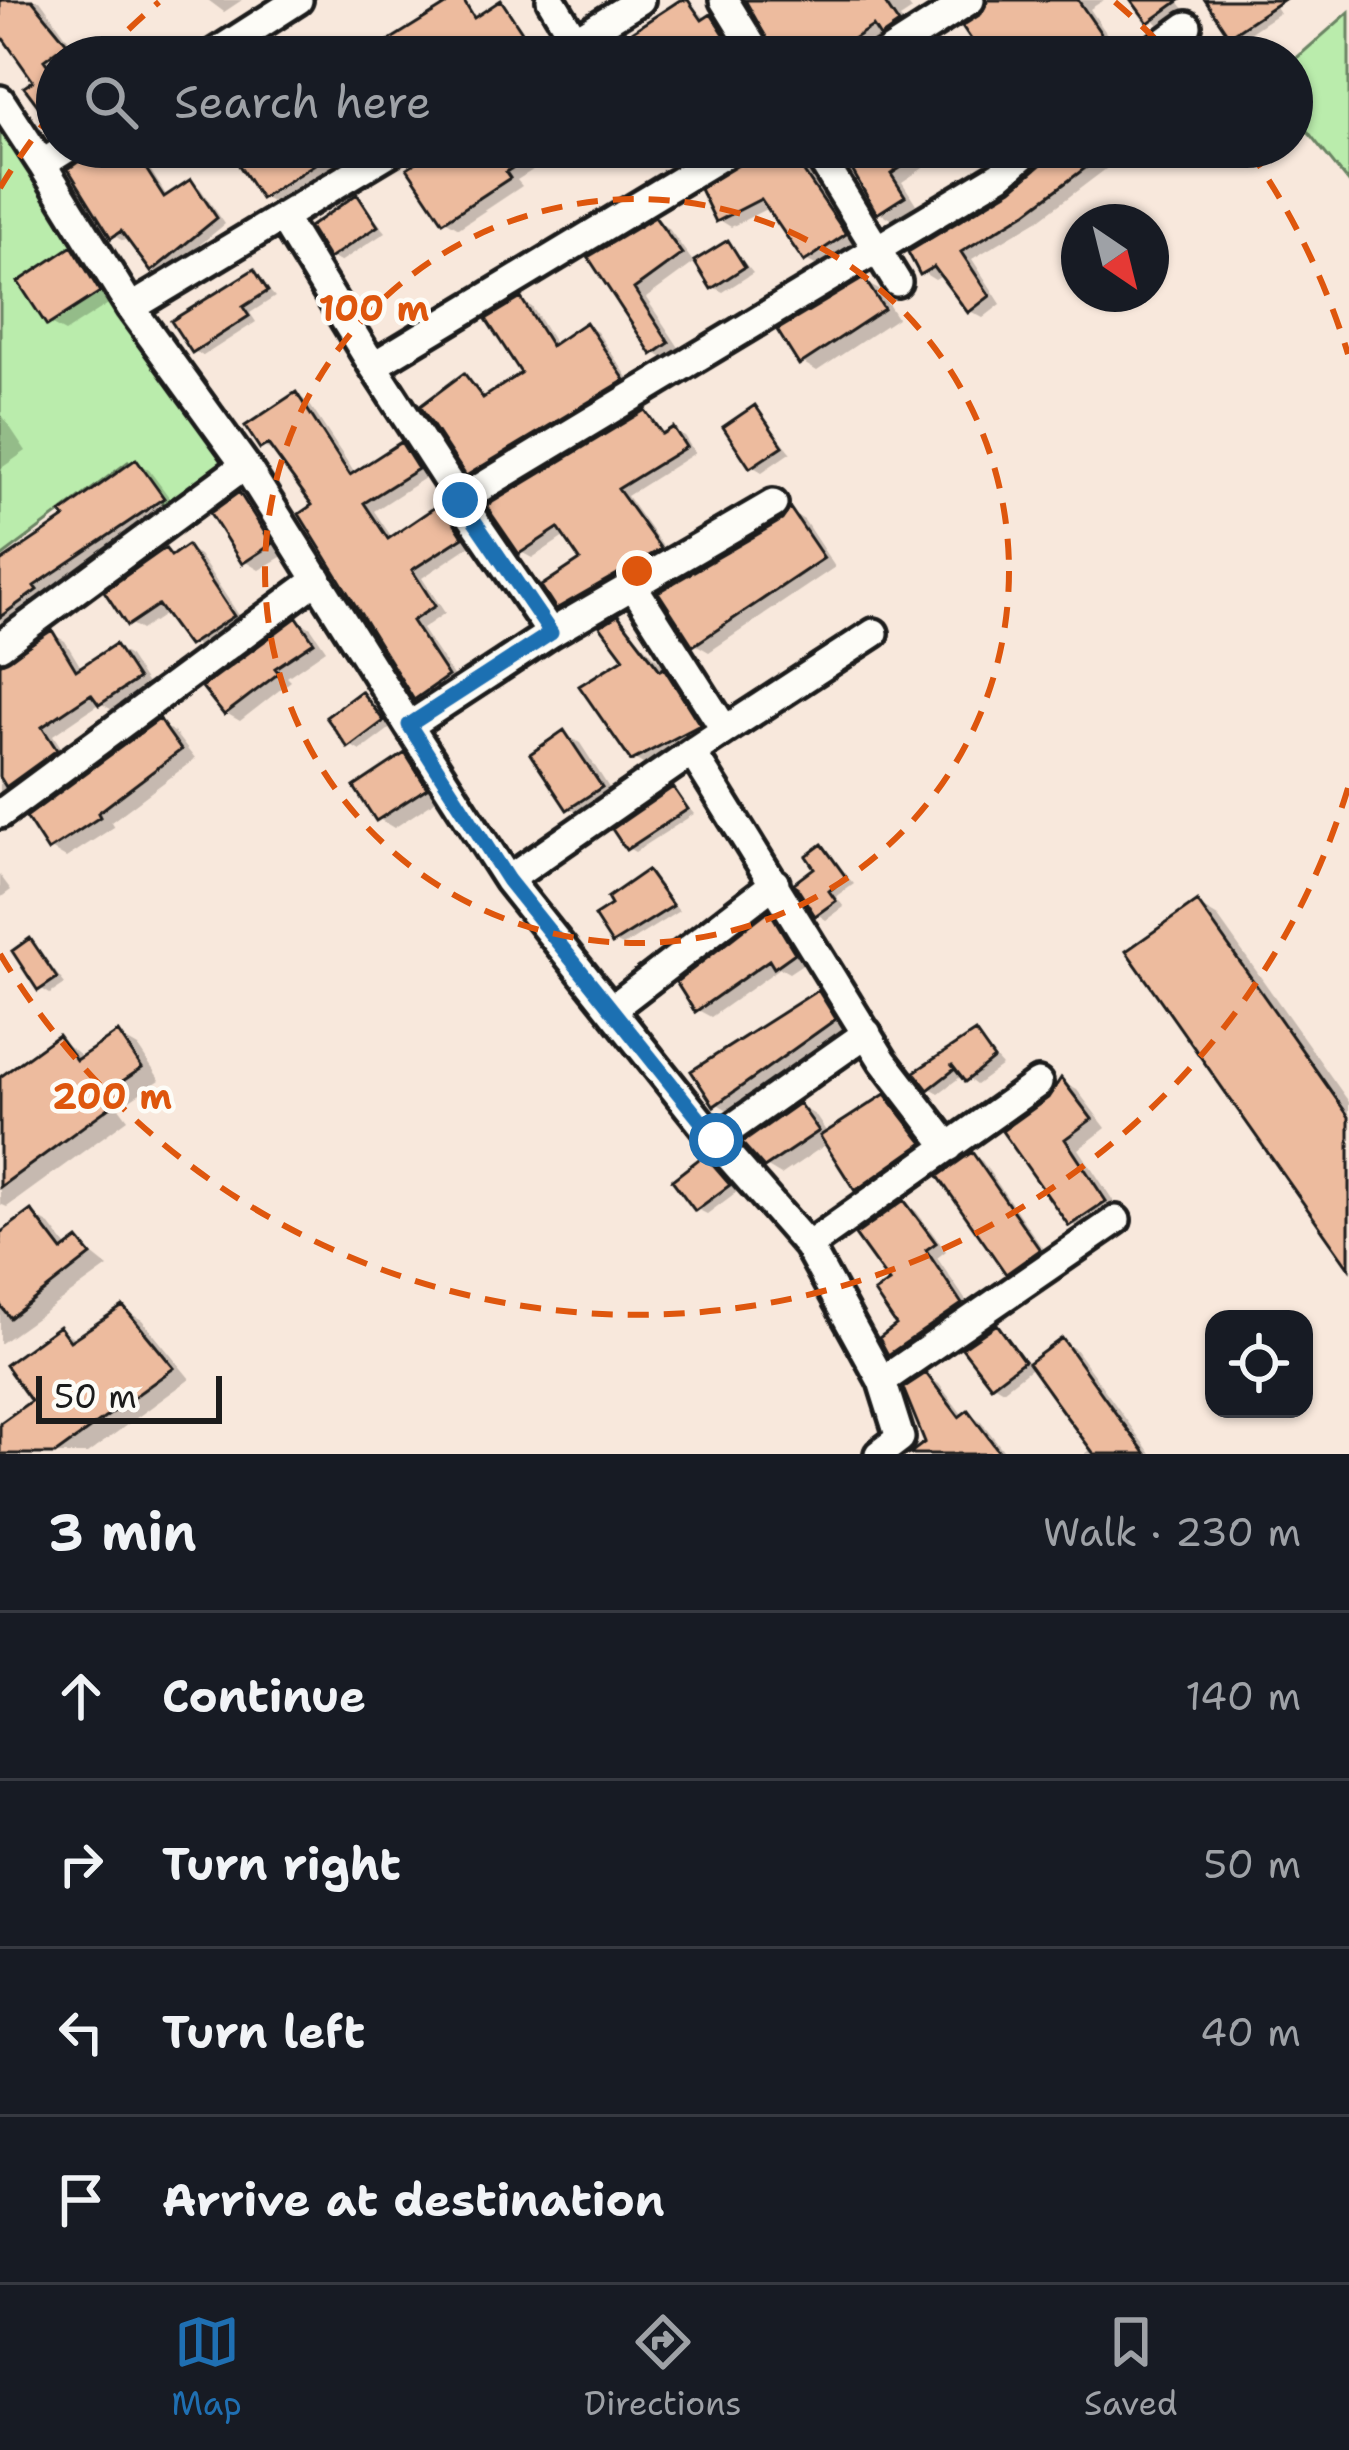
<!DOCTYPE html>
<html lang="en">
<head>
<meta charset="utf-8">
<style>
	:root { --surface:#171b24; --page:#242831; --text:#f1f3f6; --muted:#9ea1a6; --line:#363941; --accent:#1f6fb2 }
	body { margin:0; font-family:"Shantell Sans",sans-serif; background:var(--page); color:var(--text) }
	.controls { position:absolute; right:36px; bottom:36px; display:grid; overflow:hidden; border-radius:24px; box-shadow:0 3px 9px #0004 }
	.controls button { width:108px; height:108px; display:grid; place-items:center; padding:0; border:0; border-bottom:3px solid var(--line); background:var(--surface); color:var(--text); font:60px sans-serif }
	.compass { position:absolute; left:1061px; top:204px; width:108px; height:108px; border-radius:50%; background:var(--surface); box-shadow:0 3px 9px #0004; rotate:145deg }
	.scale { position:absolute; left:36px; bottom:30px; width:186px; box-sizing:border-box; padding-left:12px; border:6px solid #1c1c1c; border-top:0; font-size:33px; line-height:42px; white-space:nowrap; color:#1c1c1c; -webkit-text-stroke:9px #fdfcf7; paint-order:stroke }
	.stop { position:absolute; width:36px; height:36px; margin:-27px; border:9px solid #1f6fb2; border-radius:50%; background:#fff }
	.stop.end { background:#1f6fb2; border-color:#fff; box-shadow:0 3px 12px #0008 }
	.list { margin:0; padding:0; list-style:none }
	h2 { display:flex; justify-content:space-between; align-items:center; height:156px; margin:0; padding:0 48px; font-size:51px }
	h2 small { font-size:39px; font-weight:400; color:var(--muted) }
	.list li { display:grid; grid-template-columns:78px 1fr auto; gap:36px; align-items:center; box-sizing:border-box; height:168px; padding:0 48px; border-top:3px solid var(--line) }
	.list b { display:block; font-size:45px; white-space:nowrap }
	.list em { font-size:39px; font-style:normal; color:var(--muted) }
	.icon { flex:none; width:66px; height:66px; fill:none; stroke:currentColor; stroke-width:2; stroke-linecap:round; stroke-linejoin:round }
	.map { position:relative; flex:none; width:1349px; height:1454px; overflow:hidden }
	.search { position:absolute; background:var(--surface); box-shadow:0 3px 9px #0004; left:36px; right:36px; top:36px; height:132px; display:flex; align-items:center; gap:30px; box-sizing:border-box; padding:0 42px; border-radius:66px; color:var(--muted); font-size:45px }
	.sheet { height:828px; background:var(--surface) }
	nav { display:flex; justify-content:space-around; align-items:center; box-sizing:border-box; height:168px; border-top:3px solid var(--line); background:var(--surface); font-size:33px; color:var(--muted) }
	nav a { display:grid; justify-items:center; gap:6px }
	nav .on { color:var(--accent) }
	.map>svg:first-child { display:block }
	.green { fill:#baecac; stroke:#6b8464; stroke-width:3 }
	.shadow { fill:#0003 }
	.building { fill:#edbb9e; stroke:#1c1c1c; stroke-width:3 }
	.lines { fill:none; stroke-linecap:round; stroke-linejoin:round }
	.minor-casing { stroke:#1c1c1c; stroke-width:36 }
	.minor { stroke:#fdfcf7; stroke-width:27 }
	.route { stroke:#1f6fb2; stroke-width:15 }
	.ring { fill:none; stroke:#de560d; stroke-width:6; stroke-dasharray:21 15 }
	.centre { fill:#de560d; stroke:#fdfcf7; stroke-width:6 }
	.ring-label { font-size:36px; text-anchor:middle; font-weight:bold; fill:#de560d; stroke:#fdfcf7; stroke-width:9; stroke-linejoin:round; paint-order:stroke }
</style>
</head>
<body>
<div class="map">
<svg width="1349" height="1454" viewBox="0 0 1349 1454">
	<rect width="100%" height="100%" fill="#f8e8dc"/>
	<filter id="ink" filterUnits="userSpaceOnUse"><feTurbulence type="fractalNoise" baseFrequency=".00833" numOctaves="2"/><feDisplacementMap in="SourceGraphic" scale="24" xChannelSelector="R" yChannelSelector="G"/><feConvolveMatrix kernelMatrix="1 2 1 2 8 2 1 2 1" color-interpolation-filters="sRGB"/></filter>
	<g filter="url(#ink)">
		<path class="green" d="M1349 12V183L1292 112V62Z
			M0 121 225 463 165 506 128 462 0 558Z"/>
		<path class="shadow" d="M0 0H40L76 50 57 57 53 67 57 124 7 39 0 44Z
			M208 0H242L224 12Z
			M459 0 478 19 501 4 531 41 508 57H398Z
			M685 0 708 20 725 25 740 50 730 57H599Z
			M748 0H905L912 10 900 18 910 32 895 42 882 35 848 57H777Z
			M1010 0H1104L1090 9 1117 49 1105 57H986Z
			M1135 0H1177L1184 9 1160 26Z
			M1205 0H1271L1279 13 1240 39Z
			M105 147H136L168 198 191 183 200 188 225 224 163 275 153 270 129 237 123 241 113 235Z
			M231 147H344L350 156 276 204 263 197Z
			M447 147H569L517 180 522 186 459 228 445 220Z
			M753 147H796L857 242 819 267 806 260 770 207 731 227 718 219Z
			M843 147H955L902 182 916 204 892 220 879 212Z
			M959 147H983L972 155Z
			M990 147H1028L1008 162Z
			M1052 147H1135L1041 218 972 259 1001 304 983 318 970 311 944 275 935 280 922 272 1053 155Z
			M357 198 386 232 340 262 331 257Z
			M655 220 669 229 694 263 646 298 682 352 668 361 654 352 592 258Z
			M728 243 753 273 723 292 713 287Z
			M72 250 87 259 113 301 65 332 50 324Z
			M254 273 275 297 250 313 256 322 203 356 194 351Z
			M864 282 879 290 897 318 817 371 802 362Z
			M521 301 532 307 556 346 587 326 597 332 634 386 479 480 468 473 465 377 487 399 525 374Z
			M296 395 308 402 356 475 401 446 413 453 428 476 374 511 393 539 441 507 453 514 473 544 422 578 445 613 422 629 458 683 428 705 416 698 316 506 277 452 262 447Z
			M755 408 791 452 762 472 752 466Z
			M0 412 26 451 0 469Z
			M645 413 666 435 673 430 684 436 695 453 627 496 669 555 569 613 559 607 584 561 567 535 532 558 521 552Z
			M136 462 149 470 175 505 44 594 48 598 0 635V565L70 519Z
			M239 495 255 504 286 554 259 570 244 561Z
			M791 512 804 520 835 567 709 652 695 644Z
			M187 548 199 555 244 623 202 651 167 613 141 630 129 623 165 551 175 557Z
			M618 618 674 677 708 730 643 764 633 758 628 659Z
			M298 620 311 628 326 650 287 677 291 681 240 721 226 713Z
			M52 634 65 641 82 669 115 648 128 655 149 687 114 711 100 703 53 735 68 758 0 801V669Z
			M362 694 392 727 360 751 350 745Z
			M159 723 174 732 195 759 111 822 114 827 66 858 51 849Z
			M564 734 580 743 615 797 585 817 570 808Z
			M405 756 420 765 441 797 394 828 379 819Z
			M674 790 694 814 635 852 628 848Z
			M822 848 854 884 836 897 844 907 826 920 817 914Z
			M647 873 679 911 623 946 614 942Z
			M0 875 11 890 0 898Z
			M1198 905 1218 917 1349 1102V1263Z
			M769 914 782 922 807 961 789 973 780 968 711 1017 698 1010Z
			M31 942 65 984 50 994 40 988Z
			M818 994 832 1002 847 1027 729 1111 716 1103Z
			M119 1036 138 1047 160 1080 119 1107 128 1119 7 1207 0 1204V1081L58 1038 84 1058Z
			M975 1036 1002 1066 976 1085 963 1075 939 1093 930 1088Z
			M1062 1082 1077 1090 1106 1128 1079 1149 1120 1211 1087 1233 1072 1224 1051 1100Z
			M885 1097 901 1106 936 1152 872 1197 857 1188 828 1143 781 1175 766 1166 800 1106 815 1115 828 1134Z
			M972 1155 982 1161 1048 1256 1018 1277 1009 1271Z
			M705 1159 738 1191 707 1214 697 1209Z
			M904 1204 916 1211 946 1251 937 1258 973 1311 902 1360 890 1353 900 1325 893 1283Z
			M31 1214 50 1225 69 1250 78 1243 108 1267 0 1344V1238Z
			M124 1310 142 1320 190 1379 87 1454H0V1421L3 1424 36 1401 60 1329 78 1340Z
			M997 1328 1030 1365 1062 1342 1075 1349 1151 1454H1085L1093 1448 1034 1366 1003 1390 993 1384Z
			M926 1376 939 1384 964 1417 968 1413 981 1421 1006 1454H914L929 1443Z"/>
		<path class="building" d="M0 0H32L67 43 44 60 57 78V131L24 87 33 81 0 34Z
			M454 0H463L474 18 501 0 524 35 490 57H394L385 43Z
			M680 0H688L702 20 711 14 729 42 706 57H593Z
			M745 0H883L899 24 880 37 873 26 825 57H777Z
			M988 0H1078L1106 41 1083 57H983L962 26 981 14Z
			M1131 0H1180L1148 23Z
			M1205 0H1283L1229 36Z
			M99 147H132L164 197 191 179 217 218 151 272 121 231 111 238 68 169Z
			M227 147H341L261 199Z
			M440 147H544L506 172 510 178 443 222 407 168Z
			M760 147H787L846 234 804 262 761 199 716 222 700 189Z
			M839 147H932L891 174 905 196 877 214Z
			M1051 147H1113L1027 212 961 252 990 296 968 313 934 267 920 275 908 252 1012 189 1045 161Z
			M357 194 378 226 329 259 309 227Z
			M655 217 682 254 634 289 669 343 652 355 588 257Z
			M728 240 745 267 711 289 694 261Z
			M72 246 100 292 47 326 18 282Z
			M254 269 268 291 243 307 249 316 192 353 171 321Z
			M864 278 884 309 799 365 777 330Z
			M521 298 551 346 586 322 625 380 466 476 420 406 464 373 483 398 521 373 486 319Z
			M296 392 350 475 401 442 418 469 364 503 388 539 441 503 463 537 412 570 435 606 412 621 448 676 414 700 299 514 312 505 268 444 260 449 245 426Z
			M755 405 783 446 750 468 723 427Z
			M645 410 662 434 673 427 686 447 618 489 661 549 556 609 541 586 580 560 558 528 519 554 486 506Z
			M136 459 164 498 34 586 37 590 0 617V562L65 518 61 513Z
			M239 492 272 544 242 564 210 513Z
			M790 508 824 558 693 646 658 592 782 520Z
			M187 545 234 616 188 646 158 605 127 626 104 591 165 548 171 556Z
			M618 615 660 670 664 668 700 725 631 761 579 686 624 658 600 626Z
			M297 617 314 642 275 668 279 673 224 715 202 687Z
			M52 630 76 670 115 644 138 679 99 705 91 694 42 727 57 750 6 787 0 777V664Z
			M361 691 384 721 348 748 326 717Z
			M159 719 181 750 98 813 100 817 48 851 26 817Z
			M564 730 602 787 567 810 530 754Z
			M405 753 427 788 376 821 354 787Z
			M673 787 688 809 626 850 612 829Z
			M822 844 846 877 829 891 836 901 815 916 794 883 814 868 806 856Z
			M647 870 673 906 612 944 594 916 611 905 607 898Z
			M1197 901 1349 1117V1268L1126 951Z
			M769 910 795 953 774 968 769 960 695 1012 676 982Z
			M30 938 57 978 38 991 12 951Z
			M818 990 836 1019 714 1106 691 1071Z
			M118 1032 142 1068 102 1095 110 1107 0 1187V1077L58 1035 76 1060Z
			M975 1032 994 1059 965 1082 951 1064 955 1069 928 1090 914 1072Z
			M1061 1078 1092 1119 1065 1139 1106 1201 1069 1226 1002 1131 1048 1098Z
			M885 1094 923 1143 855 1191 820 1136Z
			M799 1103 819 1131 764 1168 742 1143Z
			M972 1152 1040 1250 1006 1274 938 1176Z
			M704 1155 730 1185 695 1211 672 1180Z
			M904 1200 936 1243 926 1250 962 1304 888 1355 879 1338 896 1325 874 1292 889 1282 855 1235Z
			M31 1210 62 1251 78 1239 91 1255 10 1318 0 1305V1233Z
			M123 1306 174 1368 55 1454H0V1423L31 1401 5 1365 59 1326 70 1341Z
			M997 1324 1024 1361 991 1386 962 1348Z
			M1062 1338 1122 1422 1146 1454H1094L1063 1412 1028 1363Z
			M926 1373 959 1417 968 1410 1001 1454H909L925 1442 903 1388Z"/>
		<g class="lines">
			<defs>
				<path id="minor" d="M551 0 575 40
					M724 0 759 57
					M209 57 298 0
					M548 57 640 0
					M881 57 970 0
					M1144 57 1187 26
					M0 100 42 164 69 147
					M814 147 897 282
					M282 217 373 366 736 147
					M131 308 398 147
					M373 366 460 500 1000 175 1033 147
					M245 465 409 726 551 633
					M460 500 551 633 773 504
					M632 584 725 730 692 752
					M0 646 245 465 131 308 42 164
					M409 726 508 880 715 1140 808 1246 1038 1083
					M725 730 874 633
					M0 814 318 579
					M508 880 692 752 883 1061 949 1147
					M613 1008 775 883
					M715 1140 867 1033
					M808 1246 882 1381 900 1438 879 1454
					M882 1381 1116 1220"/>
			</defs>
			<use href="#minor" class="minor-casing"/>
			<use href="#minor" class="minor"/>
		</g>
	</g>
	<g class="lines" filter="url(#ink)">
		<path class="route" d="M460 500 551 633 409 725 508 880 716 1140"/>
	</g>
	<g class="ring">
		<circle cx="637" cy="571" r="372"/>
		<path d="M1348 788A743 743 0 0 1 0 954M0 188A743 743 0 0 1 56 108M103 55A743 743 0 0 1 159 2M1115 2A743 743 0 0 1 1171 55M1249 150A743 743 0 0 1 1348 354"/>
	</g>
	<circle cx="637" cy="571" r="18" class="centre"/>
	<g class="ring-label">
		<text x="374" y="321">100 m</text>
		<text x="112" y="1109">200 m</text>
	</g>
</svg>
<div class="controls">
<button><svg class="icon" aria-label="locate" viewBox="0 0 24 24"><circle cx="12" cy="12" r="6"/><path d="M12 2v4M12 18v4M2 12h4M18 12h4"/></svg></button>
</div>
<svg class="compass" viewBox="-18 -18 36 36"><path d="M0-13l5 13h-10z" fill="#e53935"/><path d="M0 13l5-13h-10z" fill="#9ea1a6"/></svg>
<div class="scale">50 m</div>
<div class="stop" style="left:716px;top:1140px"></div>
<div class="stop end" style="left:460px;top:500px"></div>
<div class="search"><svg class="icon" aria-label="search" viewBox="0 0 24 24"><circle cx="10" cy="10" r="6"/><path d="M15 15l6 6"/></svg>Search here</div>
</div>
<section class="sheet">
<h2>3 min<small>Walk · 230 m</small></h2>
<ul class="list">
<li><svg class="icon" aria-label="ahead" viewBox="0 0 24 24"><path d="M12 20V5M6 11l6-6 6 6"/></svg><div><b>Continue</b></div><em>140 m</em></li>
<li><svg class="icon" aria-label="right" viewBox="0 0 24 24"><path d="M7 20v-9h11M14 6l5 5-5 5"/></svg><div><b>Turn right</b></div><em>50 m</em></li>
<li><svg class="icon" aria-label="left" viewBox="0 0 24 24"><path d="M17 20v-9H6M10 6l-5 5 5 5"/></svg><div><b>Turn left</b></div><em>40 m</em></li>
<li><svg class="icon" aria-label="arrive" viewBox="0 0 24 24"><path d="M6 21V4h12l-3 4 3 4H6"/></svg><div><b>Arrive at destination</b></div></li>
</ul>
</section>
<nav>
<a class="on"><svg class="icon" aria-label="map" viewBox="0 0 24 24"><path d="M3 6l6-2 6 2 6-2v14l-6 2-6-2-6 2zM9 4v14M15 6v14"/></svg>Map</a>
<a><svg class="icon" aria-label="directions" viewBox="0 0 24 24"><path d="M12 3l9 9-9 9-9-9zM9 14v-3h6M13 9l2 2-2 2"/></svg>Directions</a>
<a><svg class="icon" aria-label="saved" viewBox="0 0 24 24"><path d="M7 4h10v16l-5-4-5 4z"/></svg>Saved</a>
</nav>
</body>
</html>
